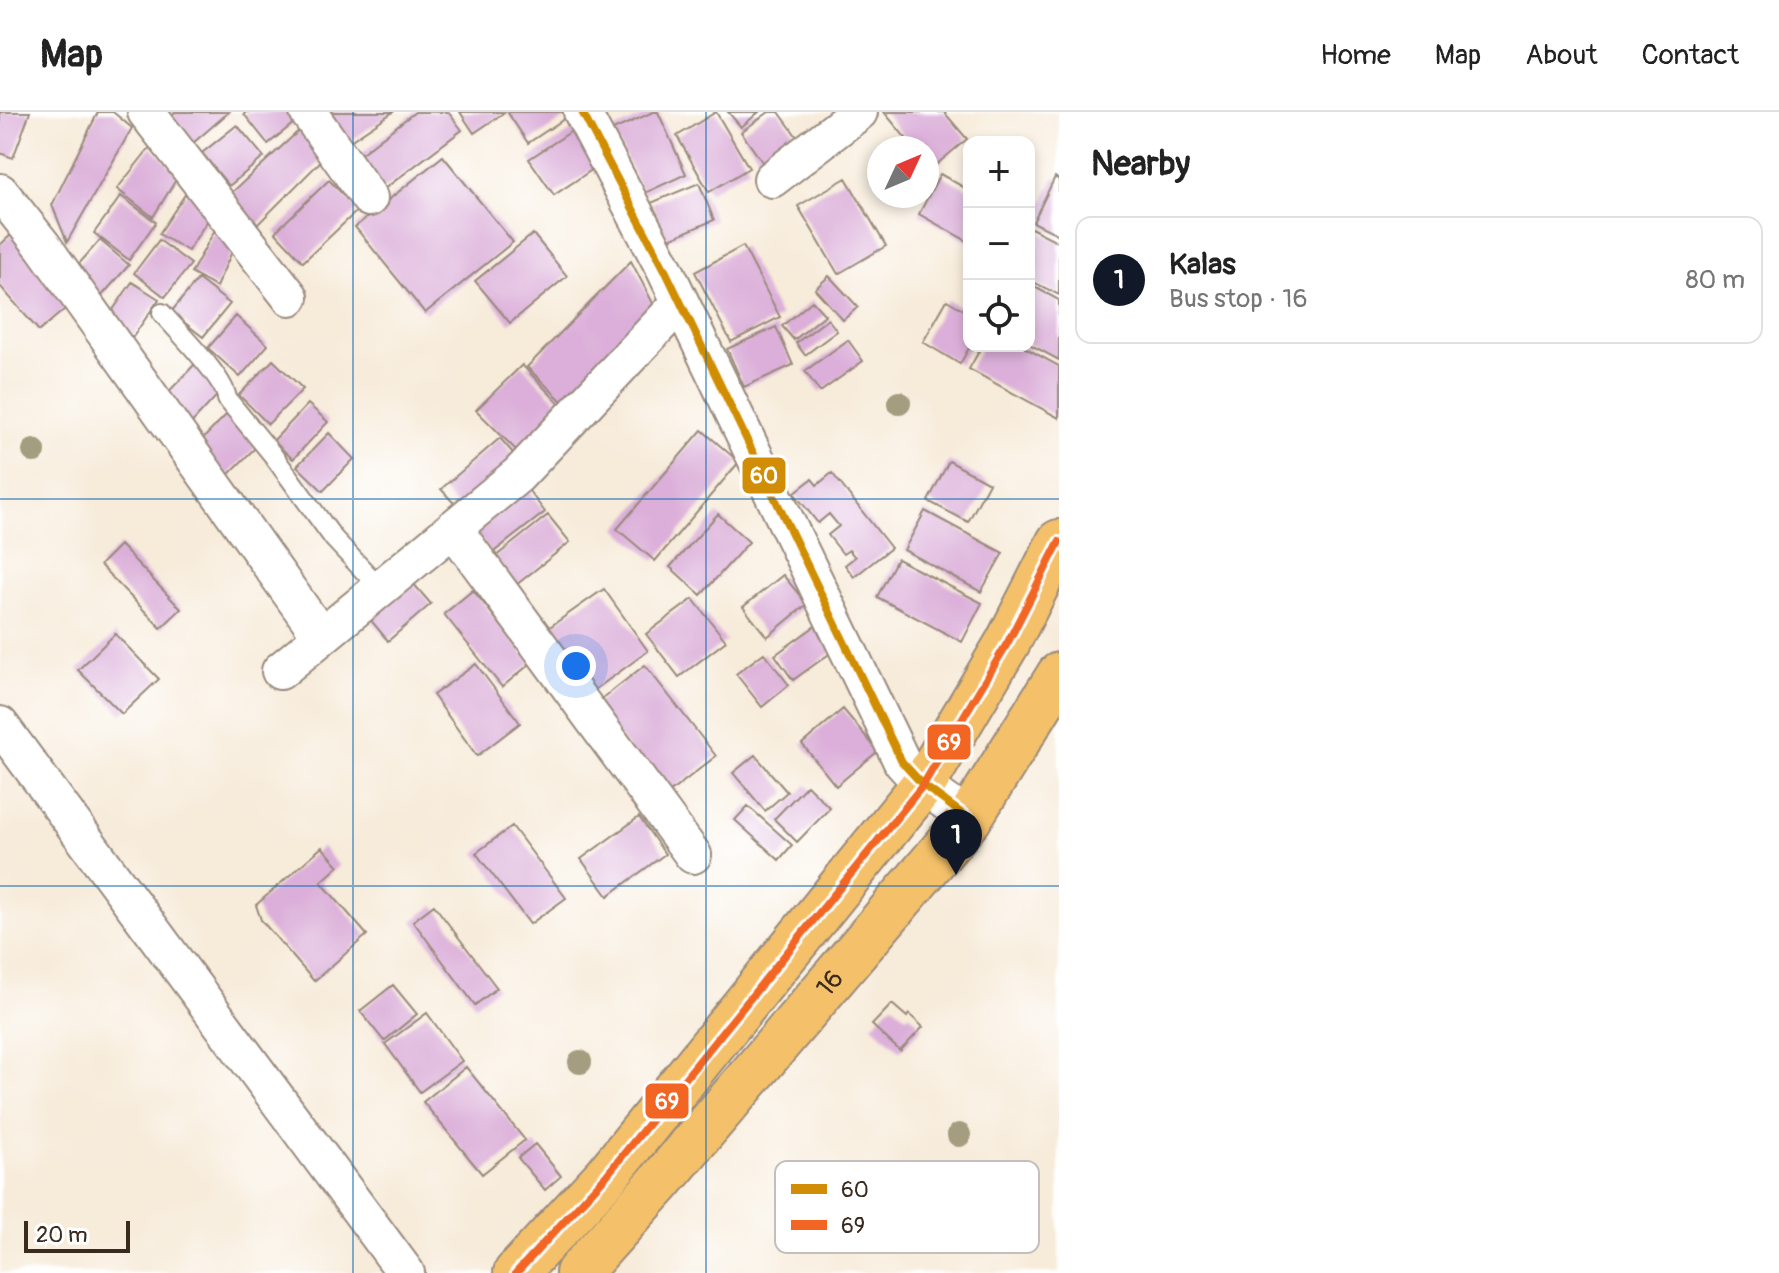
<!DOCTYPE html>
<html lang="en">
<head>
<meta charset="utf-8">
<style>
	:root { --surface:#fff; --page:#f2f2f2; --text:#222; --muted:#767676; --line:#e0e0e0; --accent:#111827 }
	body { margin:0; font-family:Pangolin,sans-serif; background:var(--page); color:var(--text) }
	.controls { position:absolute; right:24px; top:24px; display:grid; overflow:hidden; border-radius:16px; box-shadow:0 4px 12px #0003 }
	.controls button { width:72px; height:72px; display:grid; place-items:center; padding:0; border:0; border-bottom:2px solid var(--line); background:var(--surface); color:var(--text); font:40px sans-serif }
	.compass { position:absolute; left:867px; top:24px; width:72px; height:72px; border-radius:50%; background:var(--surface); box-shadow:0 4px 12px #0003; rotate:46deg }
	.scale { position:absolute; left:24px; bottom:20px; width:106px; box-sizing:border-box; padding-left:8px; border:4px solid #3b2a1e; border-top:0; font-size:22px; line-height:28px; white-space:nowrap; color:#3b2a1e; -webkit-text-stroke:6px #fff; paint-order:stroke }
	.you { position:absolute; left:576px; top:554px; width:28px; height:28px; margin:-20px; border:6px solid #fff; border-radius:50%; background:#1a73e8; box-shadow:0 0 0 12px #1a73e833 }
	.badge { display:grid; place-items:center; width:52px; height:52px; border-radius:50%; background:var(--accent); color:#fff; font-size:26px; font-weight:700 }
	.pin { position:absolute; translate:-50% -66px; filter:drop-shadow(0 2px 4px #0008) }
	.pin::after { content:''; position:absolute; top:42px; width:28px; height:24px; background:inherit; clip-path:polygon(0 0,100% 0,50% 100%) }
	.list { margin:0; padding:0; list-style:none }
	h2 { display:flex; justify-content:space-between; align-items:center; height:104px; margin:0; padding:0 32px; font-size:34px }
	h2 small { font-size:26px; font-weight:400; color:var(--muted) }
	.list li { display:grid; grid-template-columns:52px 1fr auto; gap:24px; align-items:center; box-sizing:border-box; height:128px; margin:0 16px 16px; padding:0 16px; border:2px solid var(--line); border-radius:16px }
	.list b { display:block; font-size:30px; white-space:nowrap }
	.list p { margin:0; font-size:26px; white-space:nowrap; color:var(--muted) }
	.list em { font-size:26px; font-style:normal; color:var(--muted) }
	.icon { flex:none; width:44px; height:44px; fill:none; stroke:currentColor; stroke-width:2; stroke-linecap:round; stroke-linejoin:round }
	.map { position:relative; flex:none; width:1059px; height:1161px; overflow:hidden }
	header { display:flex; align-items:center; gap:48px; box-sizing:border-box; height:112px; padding:0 40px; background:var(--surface); border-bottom:2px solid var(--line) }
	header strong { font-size:38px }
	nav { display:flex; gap:44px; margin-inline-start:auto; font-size:28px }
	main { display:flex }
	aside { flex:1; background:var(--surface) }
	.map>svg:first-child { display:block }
	.building { fill:#dbafd9 }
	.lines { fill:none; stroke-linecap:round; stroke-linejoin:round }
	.lane-casing { stroke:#998a7c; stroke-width:22 }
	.street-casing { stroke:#998a7c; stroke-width:40 }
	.primary-casing { stroke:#998a7c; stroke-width:48 }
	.lane { stroke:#fff; stroke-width:18 }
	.street { stroke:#fff; stroke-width:36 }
	.primary { stroke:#f4c16a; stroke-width:44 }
	.bus-1-casing { stroke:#fff; stroke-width:14 }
	.bus-2-casing { stroke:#fff; stroke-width:14 }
	.bus-1 { stroke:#d18d06; stroke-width:8 }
	.bus-2 { stroke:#f26522; stroke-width:8 }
	.tree { fill:#a59d7f }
	.grid { fill:none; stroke:#1f6fb2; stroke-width:2; stroke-opacity:0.55 }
	.labels { text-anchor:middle; stroke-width:6; stroke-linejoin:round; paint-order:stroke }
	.street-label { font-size:26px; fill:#3b2a1e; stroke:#fff }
	.key { fill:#fff; stroke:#c4bfbc; stroke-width:2 }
	.key-label { font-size:22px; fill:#3b2a1e }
	.line-badge { stroke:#fff; stroke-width:3 }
	.badge-label { font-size:22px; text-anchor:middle; font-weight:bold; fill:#fff }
</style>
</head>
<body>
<header>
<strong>Map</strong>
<nav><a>Home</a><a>Map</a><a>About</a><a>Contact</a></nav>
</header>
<main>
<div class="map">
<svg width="1059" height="1161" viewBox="0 0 1059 1161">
	<rect width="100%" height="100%" fill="#fff"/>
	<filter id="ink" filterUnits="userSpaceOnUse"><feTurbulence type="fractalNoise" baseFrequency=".0125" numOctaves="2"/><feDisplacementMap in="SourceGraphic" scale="16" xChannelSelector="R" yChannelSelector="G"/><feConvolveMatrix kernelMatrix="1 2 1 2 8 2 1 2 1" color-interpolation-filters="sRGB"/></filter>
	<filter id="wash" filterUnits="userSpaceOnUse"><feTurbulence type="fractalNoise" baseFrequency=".006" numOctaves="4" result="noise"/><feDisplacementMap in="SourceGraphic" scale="32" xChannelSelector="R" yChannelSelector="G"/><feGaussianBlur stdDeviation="1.8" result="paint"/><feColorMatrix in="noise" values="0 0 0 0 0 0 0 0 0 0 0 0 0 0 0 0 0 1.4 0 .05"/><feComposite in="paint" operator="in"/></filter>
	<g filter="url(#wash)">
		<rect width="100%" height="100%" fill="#f7ebd9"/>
		<g id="blocks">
			<path class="building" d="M0 0H30L13 46 0 41Z
				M98 0H113L132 16 67 130 52 93Z
				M175 0H229L193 31 170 4Z
				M246 0H287L295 10 268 32 244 2Z
				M326 0H393L347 31Z
				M415 0H448L462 18 384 77 358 44Z
				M460 0H505L474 21Z
				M511 0H564L567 5 528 31 508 1Z
				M653 0H658L686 62 643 82 613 18Z
				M716 0 749 56 709 80 677 24Z
				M728 0H759L741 15Z
				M769 0H779L805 36 770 61 741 20Z
				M884 0H944L967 27 931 57 927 52V36H914Z
				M237 13 264 45 229 74 202 41Z
				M304 14 327 43 252 118 227 85Z
				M575 17 599 53 554 83 529 47Z
				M151 34 179 63 153 105 117 77Z
				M443 44 513 130 425 201 355 115Z
				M940 62 969 78V130L919 102Z
				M1055 65 1059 68V123L1033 110Z
				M846 66 886 134 838 162 798 94Z
				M329 68 358 98 303 150 275 120Z
				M699 71 714 108 667 128 651 91Z
				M188 78 212 101 188 139 159 122Z
				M121 84 156 110 129 148 94 121Z
				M216 116 235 133 216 175 191 161Z
				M1031 116 1059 130V183L1029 168V119Z
				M12 122 71 192 39 219 0 174V133Z
				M533 122 567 164 510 211 475 169Z
				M100 128 129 153 99 187 70 162Z
				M159 128 191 152 165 185 134 161Z
				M743 134 780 205 731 230 695 160Z
				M631 149 656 197 569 296 527 255Z
				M829 164 858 195 843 208 815 177Z
				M198 167 230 192 203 225 171 200Z
				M132 170 159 187 130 229 104 211Z
				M1029 172 1059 188V248L1029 232Z
				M947 188 969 201V236L960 252 923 230Z
				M812 189 825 203 794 228 782 214Z
				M236 204 268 233 240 265 208 236Z
				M828 207 837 219 805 243 796 231Z
				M776 215 793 253 744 275 727 237Z
				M848 228 863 249 820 280 805 259Z
				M982 234H1022L1059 254V306L969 257Z
				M273 248 303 277 268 312 239 283Z
				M195 252 223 277 188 315 160 289Z
				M522 253 562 294 517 339 476 298Z
				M308 292 328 310 293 347 273 329Z
				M228 301 259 332 224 367 193 337Z
				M702 318 739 350 655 449 617 417Z
				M329 321 354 347 323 379 297 354Z
				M500 326 519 348 461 399 441 377Z
				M949 349 989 371 968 410 928 389Z
				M832 361 891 436 854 465 845 453 855 445 849 438 843 442 828 423 839 414 829 402 818 411 794 381 812 367 817 373Z
				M526 375 545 400 491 442 472 418Z
				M925 399 1003 441 981 480 904 438Z
				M718 402 749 430 701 483 670 455Z
				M548 403 570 430 516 473 495 445Z
				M120 433 181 497 161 516 100 453Z
				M897 447 982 491 962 530 877 485Z
				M783 463 807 492 767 525 743 495Z
				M412 470 431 492 388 529 369 506Z
				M604 477 648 539 589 582 544 519Z
				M473 478 531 551 502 575 444 502Z
				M693 487 726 529 679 565 646 522Z
				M818 512 836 537 793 568 775 543Z
				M115 522 159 567 122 602 78 558Z
				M764 541 789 573 762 595 736 562Z
				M476 552 520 611 477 644 433 583Z
				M645 553 716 644 665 684 594 593Z
				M843 597 878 639 836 674 802 632Z
				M755 643 787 680 765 699 733 661Z
				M807 673 830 696 797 730 774 707Z
				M748 694 792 733 779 748 735 708Z
				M639 705 665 742 608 784 581 747Z
				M512 714 566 786 530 812 476 741Z
				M322 735 339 754 321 770 367 823 314 869 261 808 256 793Z
				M434 793 497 876 475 893 413 809Z
				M393 873 417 902 384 929 360 899Z
				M892 892 907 905 909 902 923 915 900 939 872 913Z
				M427 901 462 949 420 980 385 932Z
				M466 955 525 1028 482 1062 423 990Z
				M535 1032 561 1064 545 1078 518 1046Z"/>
		</g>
	</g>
	<g filter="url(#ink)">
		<use href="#blocks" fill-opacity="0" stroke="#998a7c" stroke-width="2"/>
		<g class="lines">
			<defs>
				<path id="lane" d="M162 201C177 219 226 267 227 287L272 342 334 427 380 476"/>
				<path id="street" d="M146 0 290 185
					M308 0 369 86
					M582 0 665 158 902 650 923 673 969 707
					M772 67 859 0
					M0 80 43 134 321 524
					M453 416 693 743
					M280 559 518 363 680 191
					M0 613 406 1161"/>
				<g id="primary">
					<path d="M516 1161 606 1064 923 673 1008 530 1059 430"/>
					<path id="s1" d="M578 1161 660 1070 969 707 1059 563"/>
				</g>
			</defs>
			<use href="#lane" class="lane-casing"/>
			<use href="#street" class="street-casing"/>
			<use href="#primary" class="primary-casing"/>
			<use href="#lane" class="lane"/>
			<use href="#street" class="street"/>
			<use href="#primary" class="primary"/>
			<defs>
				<path id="bus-1" d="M582 0 665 158 902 650 923 673 969 707"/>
				<path id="bus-2" d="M516 1161 606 1064 923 673 1008 530 1059 430"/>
			</defs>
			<use href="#bus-1" class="bus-1-casing"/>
			<use href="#bus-2" class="bus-2-casing"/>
			<use href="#bus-1" class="bus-1"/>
			<use href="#bus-2" class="bus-2"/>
		</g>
		<g class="tree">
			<circle cx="899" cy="291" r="12"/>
			<circle cx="34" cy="339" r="12"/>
			<circle cx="580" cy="950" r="12"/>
			<circle cx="959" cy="1023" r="12"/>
		</g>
	</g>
	<path class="grid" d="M353 0V1161M706 0V1161M0 387H1059M0 774H1059"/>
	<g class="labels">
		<g class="street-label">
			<text dy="9" stroke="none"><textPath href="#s1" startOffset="384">16</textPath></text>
		</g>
	</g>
	<rect x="775" y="1049" width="264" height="92" rx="12" class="key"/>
	<rect x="791" y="1072" width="36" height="10" fill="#d18d06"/>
	<rect x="791" y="1108" width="36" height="10" fill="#f26522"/>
	<g class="key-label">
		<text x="841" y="1085">60</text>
		<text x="841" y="1121">69</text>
	</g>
	<g class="line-badge">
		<rect x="741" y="344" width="46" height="39" rx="8" fill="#d18d06"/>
		<rect x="926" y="611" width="46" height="38" rx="8" fill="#f26522"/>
		<rect x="644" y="970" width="46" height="38" rx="8" fill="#f26522"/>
	</g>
	<g class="badge-label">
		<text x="764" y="371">60</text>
		<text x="949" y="638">69</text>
		<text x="667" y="997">69</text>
	</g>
</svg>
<div class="controls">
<button>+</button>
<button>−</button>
<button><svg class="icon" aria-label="locate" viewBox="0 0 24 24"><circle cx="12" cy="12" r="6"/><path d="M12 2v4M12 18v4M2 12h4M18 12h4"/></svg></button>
</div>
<svg class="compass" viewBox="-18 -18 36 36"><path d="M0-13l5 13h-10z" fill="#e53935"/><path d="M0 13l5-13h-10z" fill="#767676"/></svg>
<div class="scale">20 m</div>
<div class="you"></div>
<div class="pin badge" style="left:956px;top:763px">1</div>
</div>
<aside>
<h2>Nearby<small></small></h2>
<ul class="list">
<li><span class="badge">1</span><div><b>Kalas</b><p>Bus stop · 16</p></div><em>80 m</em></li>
</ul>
</aside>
</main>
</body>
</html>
